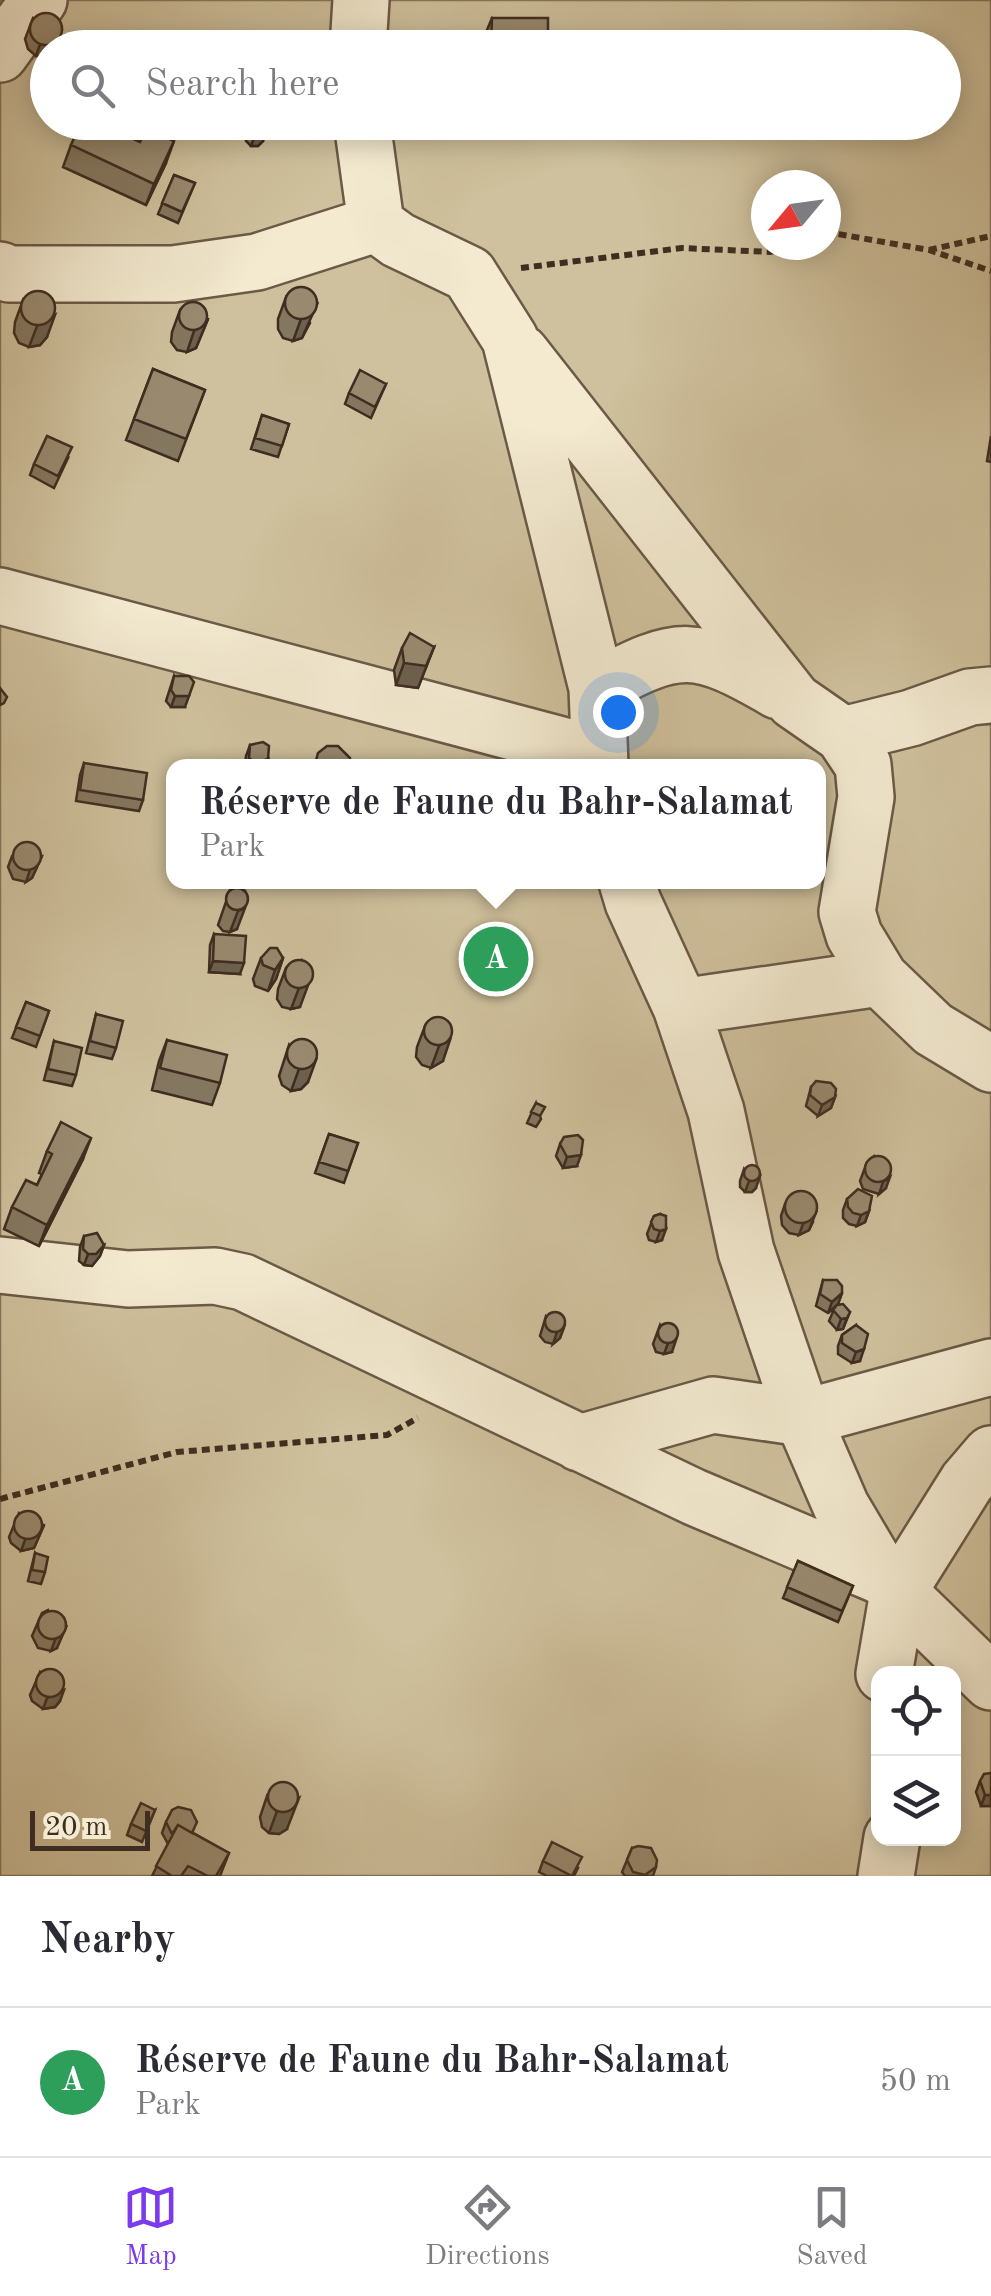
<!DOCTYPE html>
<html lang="en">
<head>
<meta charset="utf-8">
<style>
	:root { --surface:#fff; --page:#f7f7f7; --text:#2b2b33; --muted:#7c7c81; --line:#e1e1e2; --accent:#7c3aed }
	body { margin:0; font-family:"Old Standard TT",serif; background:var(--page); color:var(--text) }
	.controls { position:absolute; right:30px; bottom:30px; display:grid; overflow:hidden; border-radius:20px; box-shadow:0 5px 25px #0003 }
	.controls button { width:90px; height:90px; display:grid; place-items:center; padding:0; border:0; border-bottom:2px solid var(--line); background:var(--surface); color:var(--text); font:50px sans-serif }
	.compass { position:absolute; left:751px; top:170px; width:90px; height:90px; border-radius:50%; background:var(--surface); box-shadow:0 5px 25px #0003; rotate:241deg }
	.scale { position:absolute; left:30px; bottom:25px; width:120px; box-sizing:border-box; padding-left:10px; border:5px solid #3e2d20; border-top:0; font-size:28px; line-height:35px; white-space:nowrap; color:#3e2d20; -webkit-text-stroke:8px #f3ead0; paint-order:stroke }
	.you { position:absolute; left:618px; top:712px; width:35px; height:35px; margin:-25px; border:8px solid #fff; border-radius:50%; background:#1a73e8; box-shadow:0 0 0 15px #1a73e833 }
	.badge { display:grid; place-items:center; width:65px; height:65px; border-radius:50%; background:var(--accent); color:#fff; font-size:32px; font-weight:700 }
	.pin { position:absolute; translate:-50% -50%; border:5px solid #fff; box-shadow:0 2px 10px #0006 }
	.popup { position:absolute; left:166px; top:759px; width:660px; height:130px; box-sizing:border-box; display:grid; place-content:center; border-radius:20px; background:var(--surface); filter:drop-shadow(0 2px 8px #0005); font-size:32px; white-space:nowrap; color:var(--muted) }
	.popup b { font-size:38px; color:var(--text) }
	.popup::after { content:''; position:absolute; left:50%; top:100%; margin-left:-20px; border:20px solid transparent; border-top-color:var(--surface) }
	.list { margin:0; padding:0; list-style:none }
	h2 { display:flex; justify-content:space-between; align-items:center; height:130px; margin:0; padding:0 40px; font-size:42px }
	h2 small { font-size:32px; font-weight:400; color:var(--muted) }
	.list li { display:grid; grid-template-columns:65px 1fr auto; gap:30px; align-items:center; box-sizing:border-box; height:150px; padding:0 40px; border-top:2px solid var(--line) }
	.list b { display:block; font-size:38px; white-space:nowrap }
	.list p { margin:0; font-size:32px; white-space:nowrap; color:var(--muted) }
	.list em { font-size:32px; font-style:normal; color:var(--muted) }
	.icon { flex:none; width:55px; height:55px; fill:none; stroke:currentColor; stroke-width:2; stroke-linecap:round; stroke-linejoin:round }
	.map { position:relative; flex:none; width:991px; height:1876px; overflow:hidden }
	.search { position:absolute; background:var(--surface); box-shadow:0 5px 25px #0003; left:30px; right:30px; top:30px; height:110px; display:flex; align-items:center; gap:25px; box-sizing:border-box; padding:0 35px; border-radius:55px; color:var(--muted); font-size:38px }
	.sheet { height:280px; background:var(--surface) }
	nav { display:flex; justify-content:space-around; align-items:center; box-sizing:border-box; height:140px; border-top:2px solid var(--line); background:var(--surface); font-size:28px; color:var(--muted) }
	nav a { display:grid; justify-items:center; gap:5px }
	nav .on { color:var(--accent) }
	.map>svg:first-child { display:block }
	.green { fill:#cfc19d; stroke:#86775e; stroke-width:2.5; fill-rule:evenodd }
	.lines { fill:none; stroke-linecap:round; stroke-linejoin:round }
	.minor-casing { stroke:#6a5a46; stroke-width:60 }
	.path { stroke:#3e2d20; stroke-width:6; stroke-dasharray:8 5; stroke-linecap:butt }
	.minor { stroke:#f3ead0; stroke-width:55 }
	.wall { fill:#84775f; stroke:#3e2d20; stroke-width:2.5 }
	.shaded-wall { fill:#6b614e; stroke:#3e2d20; stroke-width:2.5 }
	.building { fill:#998a6f; stroke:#3e2d20; stroke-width:2.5 }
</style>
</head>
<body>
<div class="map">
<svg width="991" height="1876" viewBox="0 0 991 1876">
	<rect width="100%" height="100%" fill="#eddfb7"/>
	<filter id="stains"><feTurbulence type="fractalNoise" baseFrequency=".002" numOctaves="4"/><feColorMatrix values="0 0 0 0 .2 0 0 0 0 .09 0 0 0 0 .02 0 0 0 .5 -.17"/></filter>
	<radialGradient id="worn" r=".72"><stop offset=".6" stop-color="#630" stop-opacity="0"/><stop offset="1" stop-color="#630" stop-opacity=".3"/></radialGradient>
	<path class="green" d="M0 0H991V1876H0ZM48 48H944V122H48ZM766 185H826V245H766ZM174 766H818V882H174ZM878 1674H954V1838H878Z"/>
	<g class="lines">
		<defs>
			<path id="minor" d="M358 48 361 0
				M0 54 39 0
				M362 122 376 224 398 240 469 274 510 339 597 688 600 766
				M0 270 9 274H173L257 262 376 224
				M521 353 794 701 843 735 911 718 970 697 991 695
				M0 596 599 755
				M597 688C679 642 697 644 778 691
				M843 735 863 765 866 797 847 912 854 935 880 978 933 1029 991 1064
				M627 882 633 902 681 1007 716 1111 746 1251 803 1418 841 1506 883 1577 991 1682
				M681 1007 880 978
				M0 1265 128 1279 215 1276 243 1282 694 1497 883 1577
				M579 1443 713 1405 803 1418 991 1367
				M884 1674 898 1592 967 1482 991 1454
				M886 1876 892 1838"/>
		</defs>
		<use href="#minor" class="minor-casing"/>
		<path class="path" d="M826 237 838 234 929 250 991 271
			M929 250 991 236
			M521 268 682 248 770 252 797 245
			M0 1499 177 1452 387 1435 418 1418"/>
		<use href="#minor" class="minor"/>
	</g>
	<path class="wall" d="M33 18 62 30 56 48H48V55L46 56H36L28 49 25 39Z
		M492 18 548 45 547 48H487V30Z
		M120 122 117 131 140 142 166 163 146 205 63 167 71 145Z
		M251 122 263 141 258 146H251L246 141V135Z
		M174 175 195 183 178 223 158 214Z
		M286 297 310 323 302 338 293 341 283 338 278 329V319Z
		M23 300 47 337 40 345 29 347 19 343 14 333 15 322Z
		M180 310 208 319 196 348 187 352 177 350 171 342 172 332Z
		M153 369 205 390 178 461 126 440Z
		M386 384 371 418 345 404 349 393Z
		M262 415 289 424 278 457 251 449Z
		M991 436V462L987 461Z
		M68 458 54 488 30 475 34 464Z
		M434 647 418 688 396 685 394 670 402 648Z
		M174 676 185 707H171L166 701Z
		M250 745 268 759 265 766H245L246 756Z
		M84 763 143 800 139 811 76 801 80 775Z
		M12 856H42L32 878 26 882 13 879 8 867Z
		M230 890 245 891 237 929 230 932 223 931 218 925Z
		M214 934 240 974 209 972 210 945Z
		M261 958H283L276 979 268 991 255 986 253 979Z
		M301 960 300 1007 291 1009 282 1007 277 999 278 989 286 968Z
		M26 1002 49 1011 36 1047 12 1038Z
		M96 1014 116 1048 112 1059 86 1053Z
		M432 1019 443 1061 431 1068 422 1065 416 1057 417 1047 425 1026Z
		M167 1040 220 1083 212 1105 152 1090 159 1061Z
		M54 1041 76 1075 72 1086 44 1080Z
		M289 1045 308 1082 301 1089 291 1091 282 1085 279 1076Z
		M811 1087 835 1097 831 1108 818 1116 806 1106Z
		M536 1103 541 1119 536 1127 527 1123Z
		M329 1134 358 1143 344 1183 315 1173Z
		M560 1144 577 1166 563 1168 556 1156Z
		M47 1151 83 1159 39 1246 4 1229 12 1207 37 1185 42 1174 39 1173Z
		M874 1156 886 1188 879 1194 863 1189 860 1181 867 1162Z
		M744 1169 756 1188 752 1192H745L740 1187V1181Z
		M847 1199 869 1211 865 1222 857 1226 849 1224 843 1218V1210Z
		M785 1204 813 1222 809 1230 799 1235 789 1233 782 1225 781 1216Z
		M660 1214 662 1240 656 1242 649 1240 647 1234 654 1216Z
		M84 1236 104 1245 100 1256 92 1266 84 1265 79 1261 80 1247Z
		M823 1280 842 1293 838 1304 850 1312 843 1329 837 1330 829 1321 835 1307 828 1313 816 1306Z
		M546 1316 564 1327 560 1338 553 1344 545 1342 540 1336Z
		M660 1325 672 1352 664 1354 656 1352 653 1344Z
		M856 1325 860 1361 852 1363 838 1354V1346L842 1335Z
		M19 1513 44 1525 34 1548 21 1551 11 1543 9 1537Z
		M35 1553 45 1572 41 1584 28 1581Z
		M798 1561 853 1586 838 1622 783 1598Z
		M48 1610 57 1648 51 1651 38 1648 32 1636 42 1613Z
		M40 1672 60 1701 55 1707 43 1709 32 1701 30 1695Z
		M991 1773V1806H981L976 1792 980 1781Z
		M267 1796 287 1829 279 1834 269 1833 262 1827 260 1817Z
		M155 1810 142 1842 127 1835 131 1824Z
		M166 1822 193 1833 229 1853 220 1876H152L168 1844 162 1833Z
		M632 1848 656 1867 653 1876H625L622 1872Z
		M543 1861 578 1868 574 1876H547L539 1872Z"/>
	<path class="shaded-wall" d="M59 39 56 48H48V55L36 56 40 44Z
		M548 45 547 48H491V46Z
		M267 130 263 141 258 146H251L255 135Z
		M174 141 166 163 146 205 154 184Z
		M318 302 302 338 293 341 301 319Z
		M55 315 47 337 40 345 29 347 37 326Z
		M208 319 196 348 187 352 194 331Z
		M434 647 418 688 396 685 404 663Z
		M175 696H189L185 707H171Z
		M268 759 265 766H253L255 763Z
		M42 856 32 878 26 882 30 870Z
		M245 908 237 929 230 932 238 911Z
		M283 958 276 979 268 991 275 970Z
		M213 961 244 963 240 974 209 972Z
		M313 972 300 1007 291 1009 299 988Z
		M450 1040 443 1061 431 1068 439 1046Z
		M316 1060 308 1082 301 1089 291 1091 299 1069Z
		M835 1097 831 1108 818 1116 822 1105Z
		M91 1138 83 1159 39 1246 47 1225Z
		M581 1155 577 1166 563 1168 567 1157Z
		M760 1176 756 1188 752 1192H745L749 1181Z
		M890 1177 886 1188 879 1194 883 1182Z
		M817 1210 809 1230 799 1235 803 1224Z
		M869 1211 865 1222 857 1226 861 1215Z
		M666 1229 662 1240 656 1242 660 1231Z
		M104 1245 100 1256 92 1266 84 1265 88 1254Z
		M842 1293 838 1304 828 1313 832 1302Z
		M847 1318 843 1329 837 1330 841 1319Z
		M564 1327 560 1338 553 1344 557 1332Z
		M676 1340 672 1352 664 1354 668 1343Z
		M864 1349 860 1361 852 1363 856 1352Z
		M44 1525 34 1548 21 1551 25 1540Z
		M67 1625 57 1648 51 1651 55 1640Z
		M64 1690 60 1701 55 1707 43 1709 47 1698Z
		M985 1795H991V1806H981Z
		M299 1798 287 1829 279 1834 269 1833 277 1811Z"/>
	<path class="building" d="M30 29a16 16 0 1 1 32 0a16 16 0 1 1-32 0Z
		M492 18H548V45L491 46Z
		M81 122H120L116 131 140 142 146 128 174 141 154 184 71 145Z
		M251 122H267V130L262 135H255L250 130Z
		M174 175 195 183 182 212 162 203Z
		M285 303a16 16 0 1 1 32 0a16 16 0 1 1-32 0Z
		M21 308a17 17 0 1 1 34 0a17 17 0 1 1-34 0Z
		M179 316a14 14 0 1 1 28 0a14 14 0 1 1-28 0Z
		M153 369 205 390 186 439 134 419Z
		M360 370 386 384 375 407 349 393Z
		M262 415 289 424 282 446 255 438Z
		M47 436 72 447 58 476 34 464Z
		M410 633 434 647 426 666 404 663 402 648Z
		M174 676H189L194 682 189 696H175L171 690Z
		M0 688 7 697 4 703 0 705Z
		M263 742 269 746 268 759 255 763 249 758 250 745Z
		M327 746H338L350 758 349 766H316L315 764 318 753Z
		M84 763 147 773 143 800 80 790Z
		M13 856a14 14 0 1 1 28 0a14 14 0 1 1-28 0Z
		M226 899a11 11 0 1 1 22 0a11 11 0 1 1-22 0Z
		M214 934 246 936 244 963 213 961Z
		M270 948H277L283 958 275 970 263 965 261 958Z
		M285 974a14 14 0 1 1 28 0a14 14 0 1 1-28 0Z
		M26 1002 49 1011 40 1036 16 1027Z
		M96 1014 123 1021 116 1048 90 1041Z
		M424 1031a14 14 0 1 1 28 0a14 14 0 1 1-28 0Z
		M287 1054a15 15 0 1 1 30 0a15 15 0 1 1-30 0Z
		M167 1040 227 1055 220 1083 160 1068Z
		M54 1041 82 1048 76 1075 48 1069Z
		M816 1081 831 1083 836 1089 835 1097 822 1105 810 1095 811 1087Z
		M536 1103 545 1107 540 1116 531 1112Z
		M61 1122 91 1138 47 1225 12 1207 26 1180 37 1185 52 1154 47 1151Z
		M329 1134 358 1143 348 1171 319 1162Z
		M578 1135 583 1140 581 1155 567 1157 560 1144 564 1137Z
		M865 1169a13 13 0 1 1 26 0a13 13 0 1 1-26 0Z
		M744 1173a8 8 0 1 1 16 0a8 8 0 1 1-16 0Z
		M858 1189 872 1196 869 1211 861 1215 853 1213 848 1207 847 1199Z
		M785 1207a16 16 0 1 1 32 0a16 16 0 1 1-32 0Z
		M660 1214 666 1216V1229L660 1231 654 1229 651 1222 654 1216Z
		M97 1233 104 1245 96 1254H88L83 1249 84 1236Z
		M823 1280H837L842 1286V1293L832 1302 820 1294Z
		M843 1304 850 1312 847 1318 841 1319 833 1310 837 1305Z
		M545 1322a10 10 0 1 1 20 0a10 10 0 1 1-20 0Z
		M658 1333a10 10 0 1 1 20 0a10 10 0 1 1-20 0Z
		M856 1325 868 1334 864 1349 856 1352 842 1343V1335Z
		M14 1525a14 14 0 1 1 28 0a14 14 0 1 1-28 0Z
		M35 1553 48 1557 45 1572 32 1570Z
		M798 1561 853 1586 842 1611 787 1587Z
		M38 1625a14 14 0 1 1 28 0a14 14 0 1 1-28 0Z
		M36 1683a14 14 0 1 1 28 0a14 14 0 1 1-28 0Z
		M991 1773V1795H985L980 1781 984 1774Z
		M268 1797a15 15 0 1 1 30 0a15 15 0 1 1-30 0Z
		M141 1803 155 1810 146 1831 131 1824Z
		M178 1807 191 1810 197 1822 192 1833 178 1825 172 1834 166 1822 172 1810Z
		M178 1825 229 1853 216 1876H208L188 1866 181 1876H172L156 1866Z
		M552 1842 582 1857 572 1876 543 1861Z
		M638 1846 651 1848 657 1860 656 1867 645 1875 633 1872 627 1860 632 1848Z"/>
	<rect width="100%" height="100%" filter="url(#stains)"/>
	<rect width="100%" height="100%" fill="url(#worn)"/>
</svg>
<div class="controls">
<button><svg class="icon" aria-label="locate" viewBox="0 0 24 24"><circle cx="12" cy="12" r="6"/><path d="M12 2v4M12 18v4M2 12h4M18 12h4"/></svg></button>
<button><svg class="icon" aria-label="layers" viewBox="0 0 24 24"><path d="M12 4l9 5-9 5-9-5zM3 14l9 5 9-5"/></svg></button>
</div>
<svg class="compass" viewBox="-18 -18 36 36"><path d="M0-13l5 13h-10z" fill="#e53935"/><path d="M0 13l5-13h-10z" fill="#7c7c81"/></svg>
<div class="scale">20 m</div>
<div class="you"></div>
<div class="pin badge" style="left:496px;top:959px;background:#2e9e5b">A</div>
<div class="popup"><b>Réserve de Faune du Bahr-Salamat</b>Park</div>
<div class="search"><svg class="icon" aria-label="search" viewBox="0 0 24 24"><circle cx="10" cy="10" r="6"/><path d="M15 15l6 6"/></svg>Search here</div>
</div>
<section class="sheet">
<h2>Nearby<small></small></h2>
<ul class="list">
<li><span class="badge" style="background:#2e9e5b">A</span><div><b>Réserve de Faune du Bahr-Salamat</b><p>Park</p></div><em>50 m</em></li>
</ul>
</section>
<nav>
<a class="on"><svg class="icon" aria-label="map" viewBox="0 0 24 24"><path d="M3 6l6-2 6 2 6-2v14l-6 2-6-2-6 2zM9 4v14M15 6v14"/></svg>Map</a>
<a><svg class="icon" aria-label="directions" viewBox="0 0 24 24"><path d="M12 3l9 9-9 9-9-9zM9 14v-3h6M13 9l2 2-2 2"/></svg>Directions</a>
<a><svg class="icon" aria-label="saved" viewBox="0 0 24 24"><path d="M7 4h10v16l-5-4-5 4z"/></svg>Saved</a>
</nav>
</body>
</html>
